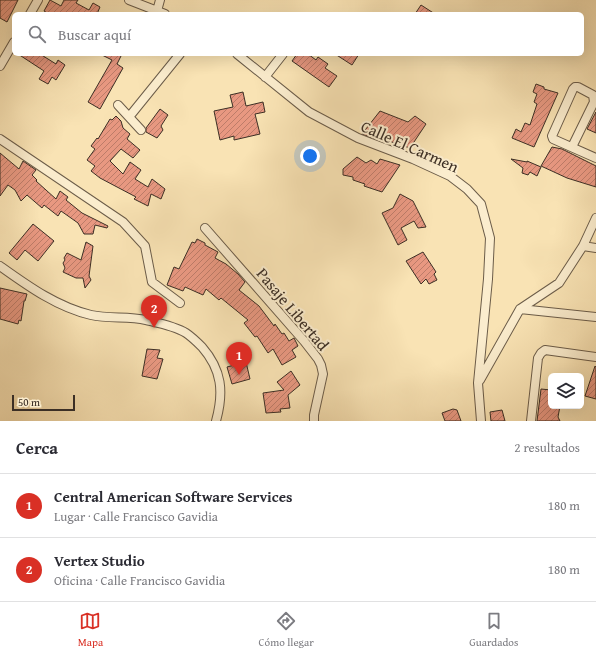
<!DOCTYPE html>
<html lang="es">
<head>
<meta charset="utf-8">
<style>
	:root { --surface:#fff; --page:#f7f7f7; --text:#2b2b33; --muted:#7c7c81; --line:#e1e1e2; --accent:#d93025 }
	body { margin:0; font-family:"Gentium Book Plus",serif; background:var(--page); color:var(--text) }
	.controls { position:absolute; right:12px; bottom:12px; display:grid; overflow:hidden; border-radius:6px; box-shadow:0 4px 16px #0002 }
	.controls button { width:36px; height:36px; display:grid; place-items:center; padding:0; border:0; border-bottom:1px solid var(--line); background:var(--surface); color:var(--text); font:20px sans-serif }
	.scale { position:absolute; left:12px; bottom:10px; width:63px; box-sizing:border-box; padding-left:4px; border:2px solid #3c2f25; border-top:0; font-size:11px; line-height:14px; white-space:nowrap; color:#3c2f25; -webkit-text-stroke:3px #fbedce; paint-order:stroke }
	.you { position:absolute; left:310px; top:156px; width:14px; height:14px; margin:-10px; border:3px solid #fff; border-radius:50%; background:#1a73e8; box-shadow:0 0 0 6px #1a73e833 }
	.badge { display:grid; place-items:center; width:26px; height:26px; border-radius:50%; background:var(--accent); color:#fff; font-size:13px; font-weight:700 }
	.pin { position:absolute; translate:-50% -33px; filter:drop-shadow(0 1px 2px #0008) }
	.pin::after { content:''; position:absolute; top:21px; width:14px; height:12px; background:inherit; clip-path:polygon(0 0,100% 0,50% 100%) }
	.list { margin:0; padding:0; list-style:none }
	h2 { display:flex; justify-content:space-between; align-items:center; height:52px; margin:0; padding:0 16px; font-size:17px }
	h2 small { font-size:13px; font-weight:400; color:var(--muted) }
	.list li { display:grid; grid-template-columns:26px 1fr auto; gap:12px; align-items:center; box-sizing:border-box; height:64px; padding:0 16px; border-top:1px solid var(--line) }
	.list b { display:block; font-size:15px; white-space:nowrap }
	.list p { margin:0; font-size:13px; white-space:nowrap; color:var(--muted) }
	.list em { font-size:13px; font-style:normal; color:var(--muted) }
	.icon { flex:none; width:22px; height:22px; fill:none; stroke:currentColor; stroke-width:2; stroke-linecap:round; stroke-linejoin:round }
	.map { position:relative; flex:none; width:596px; height:421px; overflow:hidden }
	.search { position:absolute; background:var(--surface); box-shadow:0 4px 16px #0002; left:12px; right:12px; top:12px; height:44px; display:flex; align-items:center; gap:10px; box-sizing:border-box; padding:0 14px; border-radius:6px; color:var(--muted); font-size:15px }
	.sheet { height:180px; background:var(--surface) }
	nav { display:flex; justify-content:space-around; align-items:center; box-sizing:border-box; height:56px; border-top:1px solid var(--line); background:var(--surface); font-size:11px; color:var(--muted) }
	nav a { display:grid; justify-items:center; gap:2px }
	nav .on { color:var(--accent) }
	.map>svg:first-child { display:block }
	.building { fill:url(#building-hatch); stroke:#3c2f25 }
	.lines { fill:none; stroke-linecap:round; stroke-linejoin:round }
	.minor-casing { stroke:#6b5c49; stroke-width:10 }
	.minor { stroke:#fbedce; stroke-width:8 }
	.labels { text-anchor:middle; stroke-width:4; stroke-linejoin:round; paint-order:stroke }
	.street-label { font-size:16px; fill:#3c2f25; stroke:#fbedce }
</style>
</head>
<body>
<div class="map">
<svg width="596" height="421" viewBox="0 0 596 421">
	<defs>
		<pattern id="building-hatch" width="6" height="6" patternUnits="userSpaceOnUse"><rect width="6" height="6" fill="#e89881"/><path d="M-1 1l2-2M0 6l6-6M5 7l2-2" fill="none" stroke="#bd7c69"/></pattern>
	</defs>
	<rect width="100%" height="100%" fill="#f9e3b4"/>
	<filter id="stains"><feTurbulence type="fractalNoise" baseFrequency=".005" numOctaves="4"/><feColorMatrix values="0 0 0 0 .2 0 0 0 0 .09 0 0 0 0 .02 0 0 0 .5 -.17"/></filter>
	<radialGradient id="worn" r=".72"><stop offset=".6" stop-color="#630" stop-opacity="0"/><stop offset="1" stop-color="#630" stop-opacity=".3"/></radialGradient>
	<path class="building" d="M0 0H18L7 22 0 18Z
		M50 0 61 6 64 0H78L76 3 89 10 93 3 100 7 97 14H49L44 11Z
		M421 5 435 14H415Z
		M18 54H40L56 64 58 60 65 65 56 80 52 77 48 84 39 79 44 71Z
		M100 54H122L117 64 123 68 100 109 88 102 112 60Z
		M297 54H308L316 60 318 57 328 64 325 68 337 76 329 87 292 61Z
		M335 54H359L352 65Z
		M536 84 544 87V89L558 93 534 147 512 138 516 129 521 132 525 123 530 125 537 104 534 102 537 94 533 92Z
		M243 92 246 106 263 102 265 112 255 114 260 134 234 140V136L220 140 214 111 233 107 230 95Z
		M160 109 168 115 161 126 163 130 157 138 146 132V128Z
		M380 111 408 122 415 116 426 124 410 148 376 137 375 139 362 134Z
		M596 112V133L587 129Z
		M116 116 121 121 123 128 130 134 127 139 140 150 133 158 121 149 110 161 123 174 130 162 141 170 135 179 148 187 152 179 165 189 161 199 151 194 148 206 134 199 136 197 100 178 91 171 95 166 87 160 95 149 91 146 97 138 98 139 110 119 112 120Z
		M552 147 562 149 596 166V187L567 178 541 166Z
		M0 153 19 169 23 161 36 170 32 175 37 180 36 181 56 199 60 191 68 197 66 200 82 213 108 226 107 228 95 225 93 234H84L78 223 61 211 58 216 44 205 42 208 27 195 21 201 15 190 8 185 0 196Z
		M357 157 366 163 371 160 377 164 380 159 400 165 382 192 364 186 365 184 353 180V177L343 175V169Z
		M511 159 527 162V161L541 167 537 176 530 172 528 175 522 173 523 168Z
		M400 194 413 201 426 227 418 228 414 221 401 228 407 240 398 245 382 213 393 208Z
		M33 224 54 241 38 261 25 250 17 260 9 253Z
		M197 239 205 243V245L218 252 215 258 226 264 238 274 245 282 239 290 259 306 274 326 275 324 282 334 284 333 289 341 294 338 298 346 292 350 296 357 282 365 273 349 268 353 257 336 255 337 244 323 248 320 221 298 219 300 206 289 203 295 185 287 183 291 167 285 174 267 179 269 192 242 195 243Z
		M86 242 93 246 89 276 91 280 85 288 83 278H76L63 272 65 268 63 263 65 260 64 258 67 253 81 260Z
		M423 252 436 272 434 274 437 280 429 284 426 279 421 284 406 261Z
		M0 288 27 294 25 301H24L21 321 19 320 18 324 0 319Z
		M147 349 160 350 157 358 163 359 157 379 142 376Z
		M246 362 250 379 232 384 227 367Z
		M595 366 596 367V399L585 396Z
		M291 371 300 385 288 395 290 408 280 409 281 412 266 413 263 393 284 390 277 382Z
		M541 389 551 390V406H560L558 417 560 421H537Z
		M453 409 457 410 461 421H445L442 413Z
		M502 410 505 421H491L490 412Z"/>
	<g class="lines">
		<defs>
			<path id="minor" d="M129 0 165 14
				M157 11 160 0
				M30 14 38 0
				M237 54 309 112 358 138 413 159 450 176 467 189 481 204 490 238 488 279 478 383 481 421
				M0 66 14 42
				M265 77 283 54
				M118 105 141 130
				M129 117 180 54
				M0 139 123 222 145 246 152 282 180 303
				M572 147 594 102 593 95 578 87H575L573 89 552 136 553 139 596 158
				M205 228 304 341 318 359 321 365 323 374 314 415V421
				M583 246 596 248
				M0 266C28 286 57 307 91 315 109 319 128 316 146 320 159 323 175 326 186 333 192 337 197 342 202 347 222 370 224 392 216 421
				M520 309 596 317
				M480 380 520 309 559 283 583 246 596 218
				M531 421 538 358 541 353 545 350 596 357"/>
		</defs>
		<use href="#minor" class="minor-casing"/>
		<use href="#minor" class="minor"/>
	</g>
	<g class="labels">
		<g class="street-label">
			<text transform="translate(410 146) rotate(24)" y="6">Calle El Carmen</text>
			<text transform="translate(293 309) rotate(50)" y="6">Pasaje Libertad</text>
		</g>
	</g>
	<rect width="100%" height="100%" filter="url(#stains)"/>
	<rect width="100%" height="100%" fill="url(#worn)"/>
</svg>
<div class="controls">
<button><svg class="icon" aria-label="layers" viewBox="0 0 24 24"><path d="M12 4l9 5-9 5-9-5zM3 14l9 5 9-5"/></svg></button>
</div>
<div class="scale">50 m</div>
<div class="you"></div>
<div class="pin badge" style="left:239px;top:375px">1</div>
<div class="pin badge" style="left:154px;top:328px">2</div>
<div class="search"><svg class="icon" aria-label="search" viewBox="0 0 24 24"><circle cx="10" cy="10" r="6"/><path d="M15 15l6 6"/></svg>Buscar aquí</div>
</div>
<section class="sheet">
<h2>Cerca<small>2 resultados</small></h2>
<ul class="list">
<li><span class="badge">1</span><div><b>Central American Software Services</b><p>Lugar · Calle Francisco Gavidia</p></div><em>180 m</em></li>
<li><span class="badge">2</span><div><b>Vertex Studio</b><p>Oficina · Calle Francisco Gavidia</p></div><em>180 m</em></li>
</ul>
</section>
<nav>
<a class="on"><svg class="icon" aria-label="map" viewBox="0 0 24 24"><path d="M3 6l6-2 6 2 6-2v14l-6 2-6-2-6 2zM9 4v14M15 6v14"/></svg>Mapa</a>
<a><svg class="icon" aria-label="directions" viewBox="0 0 24 24"><path d="M12 3l9 9-9 9-9-9zM9 14v-3h6M13 9l2 2-2 2"/></svg>Cómo llegar</a>
<a><svg class="icon" aria-label="saved" viewBox="0 0 24 24"><path d="M7 4h10v16l-5-4-5 4z"/></svg>Guardados</a>
</nav>
</body>
</html>
